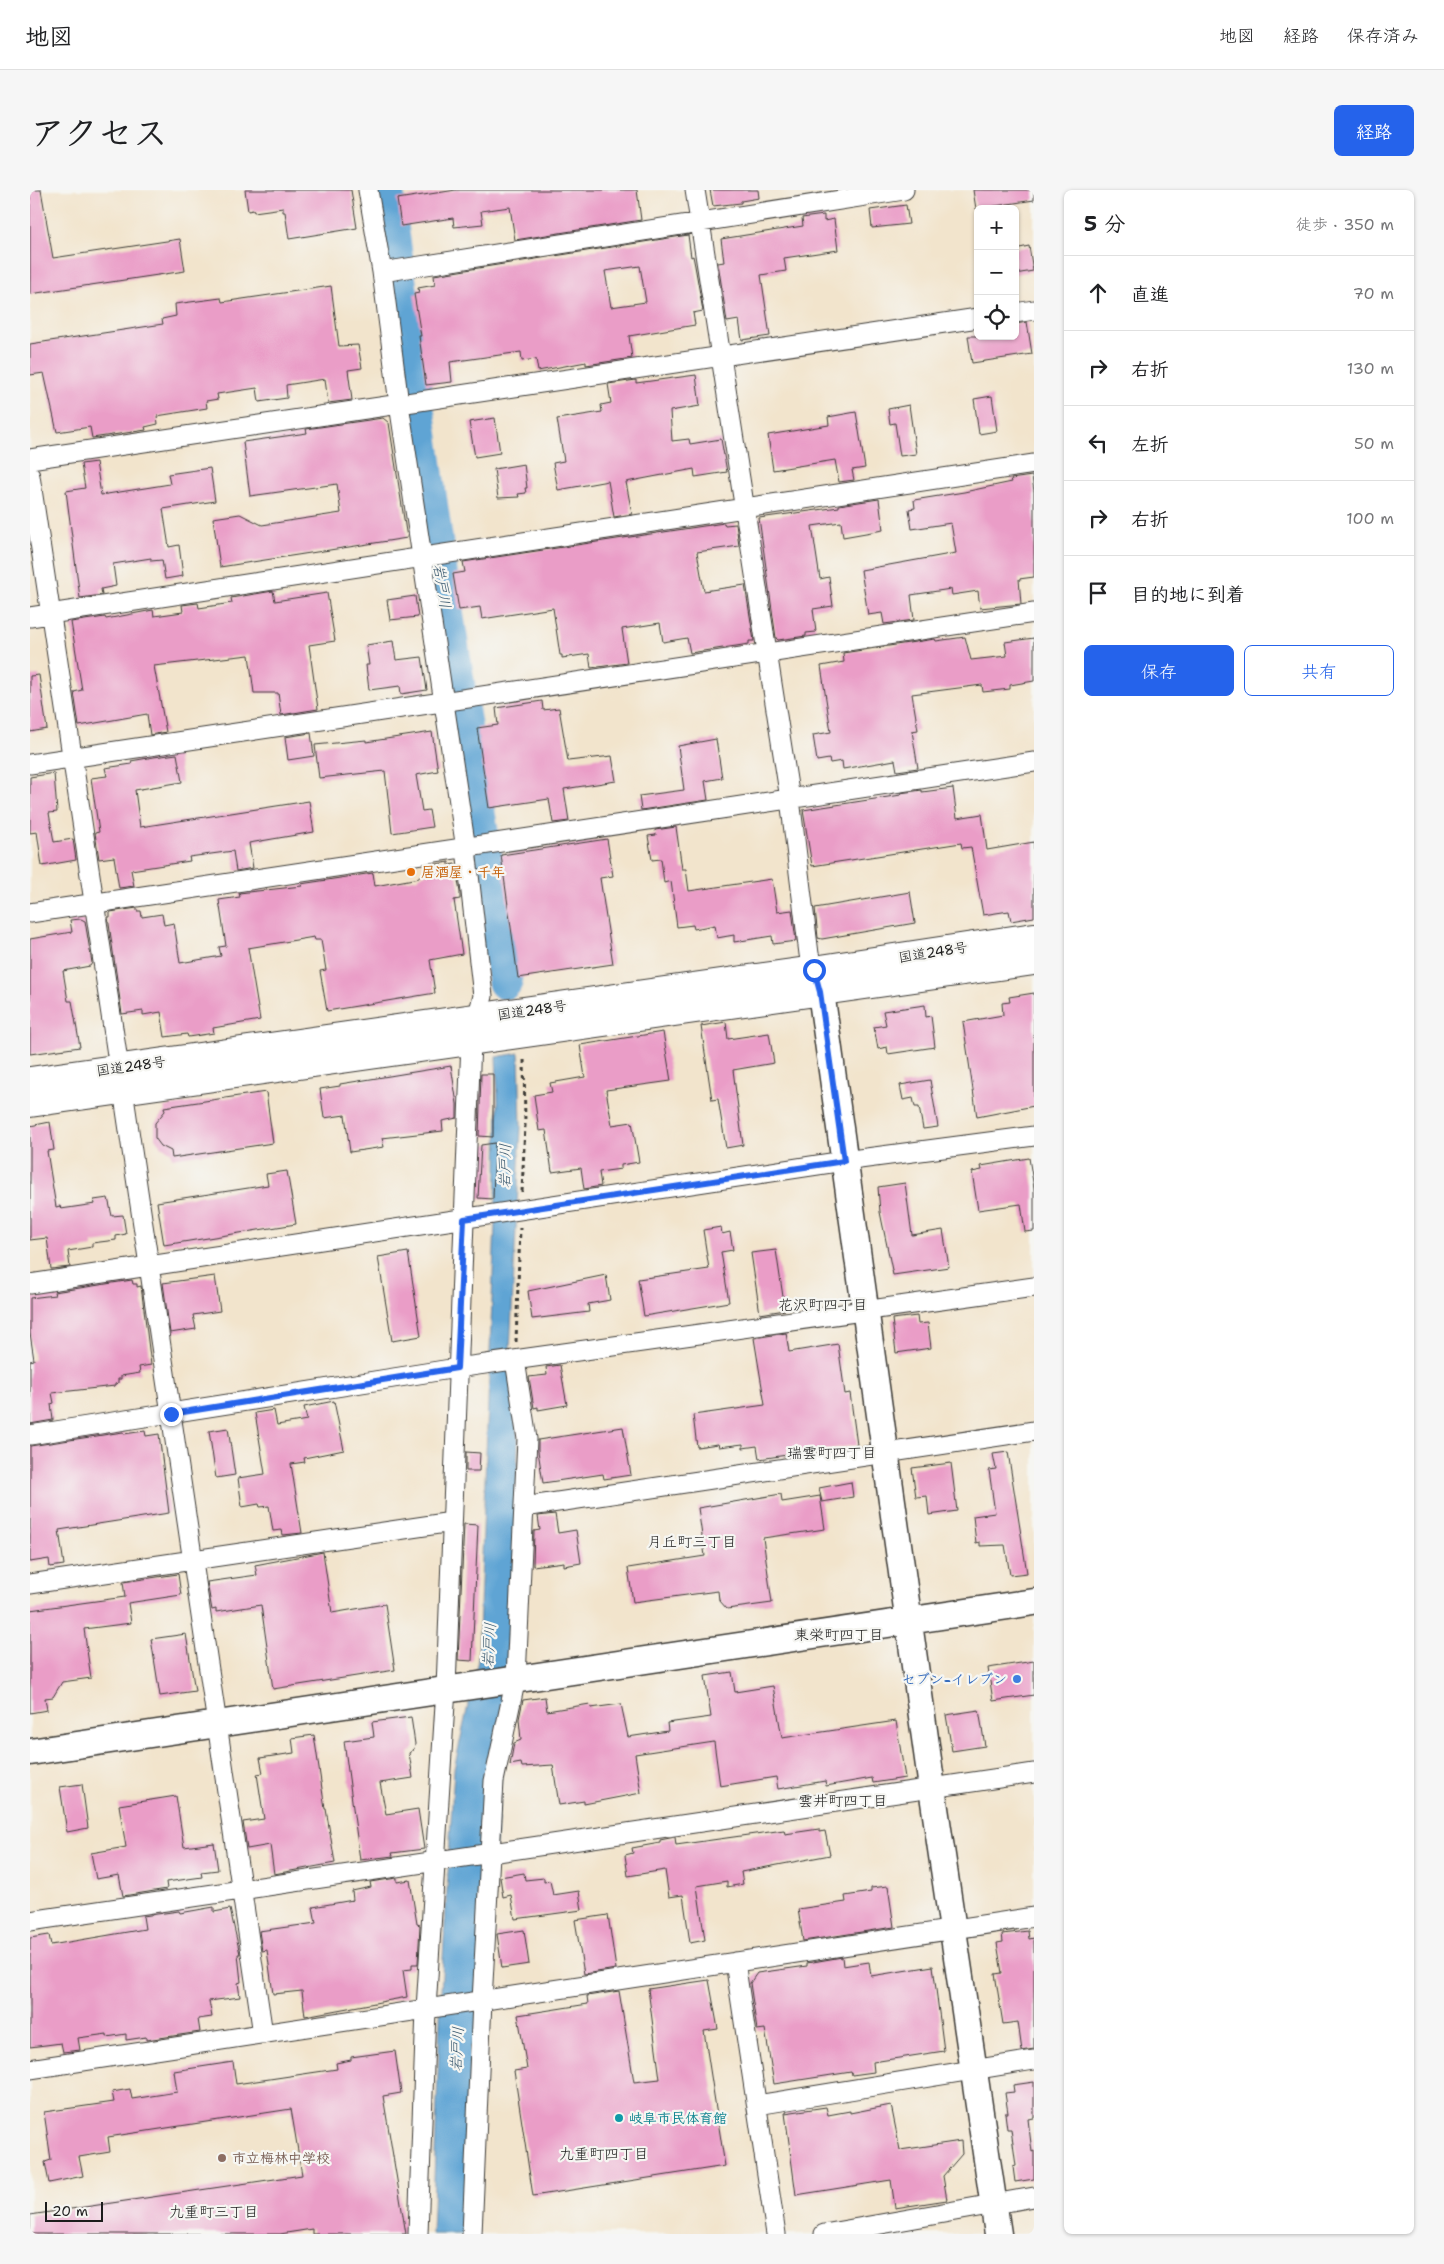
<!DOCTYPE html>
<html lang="ja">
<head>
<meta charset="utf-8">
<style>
	:root { --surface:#fff; --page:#f6f6f6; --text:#202124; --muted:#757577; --line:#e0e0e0; --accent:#2563eb }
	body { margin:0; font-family:"Shantell Sans","Klee One",sans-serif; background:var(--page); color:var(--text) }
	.controls { position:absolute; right:15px; top:15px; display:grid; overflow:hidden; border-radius:8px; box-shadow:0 1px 4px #0004 }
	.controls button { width:45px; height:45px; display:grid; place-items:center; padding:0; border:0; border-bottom:1px solid var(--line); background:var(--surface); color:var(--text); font:25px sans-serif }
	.scale { position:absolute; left:15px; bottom:12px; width:58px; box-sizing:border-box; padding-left:5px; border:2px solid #1c1c1c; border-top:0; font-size:14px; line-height:18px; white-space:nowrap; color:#1c1c1c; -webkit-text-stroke:4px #f6f6f2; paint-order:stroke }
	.stop { position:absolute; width:15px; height:15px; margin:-11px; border:4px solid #2563eb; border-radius:50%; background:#fff }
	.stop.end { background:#2563eb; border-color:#fff; box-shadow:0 1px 5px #0008 }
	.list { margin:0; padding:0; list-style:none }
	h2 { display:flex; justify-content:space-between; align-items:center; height:65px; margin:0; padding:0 20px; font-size:21px }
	h2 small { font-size:16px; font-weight:400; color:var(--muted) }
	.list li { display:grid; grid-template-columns:32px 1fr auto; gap:15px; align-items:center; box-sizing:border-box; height:75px; padding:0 20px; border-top:1px solid var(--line) }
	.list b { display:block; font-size:19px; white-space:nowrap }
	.list em { font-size:16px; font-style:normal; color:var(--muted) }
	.actions { display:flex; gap:10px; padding:15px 20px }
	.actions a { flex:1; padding:11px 0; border:1px solid var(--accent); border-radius:8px; text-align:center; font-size:18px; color:var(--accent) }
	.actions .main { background:var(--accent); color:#fff }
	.icon { flex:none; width:28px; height:28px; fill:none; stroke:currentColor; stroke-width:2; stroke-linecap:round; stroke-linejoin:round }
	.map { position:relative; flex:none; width:1004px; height:2044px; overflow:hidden; border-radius:8px }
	header { display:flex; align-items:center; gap:30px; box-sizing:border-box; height:70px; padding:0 25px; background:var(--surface); border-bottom:1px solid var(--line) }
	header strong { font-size:24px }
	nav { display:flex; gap:28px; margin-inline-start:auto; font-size:18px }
	.intro { display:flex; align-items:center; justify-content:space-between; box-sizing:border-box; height:120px; padding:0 30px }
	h1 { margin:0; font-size:35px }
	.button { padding:12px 22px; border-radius:8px; background:var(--accent); color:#fff; font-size:18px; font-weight:700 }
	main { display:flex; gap:30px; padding:0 30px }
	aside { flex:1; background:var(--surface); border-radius:8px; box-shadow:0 1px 4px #0004 }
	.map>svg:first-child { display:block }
	.water { fill:#5fa4d4; stroke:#3e6078 }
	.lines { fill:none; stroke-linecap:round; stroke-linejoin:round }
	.river { stroke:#5fa4d4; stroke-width:35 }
	.building { fill:#ea9dc7; fill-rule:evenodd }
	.street-casing { stroke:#3c3a36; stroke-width:21 }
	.secondary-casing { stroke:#3c3a36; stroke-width:29 }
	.highway-casing { stroke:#3c3a36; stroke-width:30 }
	.path { stroke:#3c3a36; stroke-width:3; stroke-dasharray:4 4; stroke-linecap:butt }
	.street { stroke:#fff; stroke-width:19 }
	.secondary { stroke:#fff; stroke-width:26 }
	.highway { stroke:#fff; stroke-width:28 }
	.route { stroke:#2563eb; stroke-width:6 }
	.food-dot { fill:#e8710a; stroke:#f6f6f2; stroke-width:2 }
	.shop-dot { fill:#3f7fe0; stroke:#f6f6f2; stroke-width:2 }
	.culture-dot { fill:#0f9aa8; stroke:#f6f6f2; stroke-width:2 }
	.education-dot { fill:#8d6e63; stroke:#f6f6f2; stroke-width:2 }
	.labels { text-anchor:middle; stroke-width:4.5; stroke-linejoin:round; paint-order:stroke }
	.food-label { font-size:14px; font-weight:bold; fill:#c56008; stroke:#f6f6f2; text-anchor:start }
	.street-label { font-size:14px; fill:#1c1c1c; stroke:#f6f6f2 }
	.shop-label { font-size:14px; font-weight:bold; fill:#366cbe; stroke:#f6f6f2; text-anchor:end }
	.culture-label { font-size:14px; font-weight:bold; fill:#0d838f; stroke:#f6f6f2; text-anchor:start }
	.education-label { font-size:14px; font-weight:bold; fill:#785e54; stroke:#f6f6f2; text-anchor:start }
	.water-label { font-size:15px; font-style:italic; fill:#3a596f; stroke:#f6f6f2 }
	.neighbourhood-label { font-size:15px; fill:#1c1c1c; stroke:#f6f6f2 }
</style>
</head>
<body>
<header>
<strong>地図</strong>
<nav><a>地図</a><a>経路</a><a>保存済み</a></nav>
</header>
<div class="intro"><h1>アクセス</h1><a class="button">経路</a></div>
<main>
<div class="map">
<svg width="1004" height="2044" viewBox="0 0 1004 2044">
	<rect width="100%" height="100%" fill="#f6f6f2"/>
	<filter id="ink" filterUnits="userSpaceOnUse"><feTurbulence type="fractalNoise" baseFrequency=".02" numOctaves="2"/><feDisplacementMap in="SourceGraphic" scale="10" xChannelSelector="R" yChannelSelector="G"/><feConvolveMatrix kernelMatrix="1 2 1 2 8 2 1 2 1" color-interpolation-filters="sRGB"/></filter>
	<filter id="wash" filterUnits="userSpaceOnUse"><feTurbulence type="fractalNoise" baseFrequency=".0096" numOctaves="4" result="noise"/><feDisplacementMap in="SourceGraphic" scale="20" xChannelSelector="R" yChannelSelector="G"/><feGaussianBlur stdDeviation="1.12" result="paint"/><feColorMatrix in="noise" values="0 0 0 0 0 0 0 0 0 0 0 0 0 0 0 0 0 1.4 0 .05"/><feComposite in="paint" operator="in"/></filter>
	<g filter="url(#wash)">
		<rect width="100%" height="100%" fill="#f2e4cc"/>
		<path class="water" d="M489 863 491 936 479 1181 488 1249 482 1465 433 2044H402L411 1802 424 1579 448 1470 467 981 468 910 466 867Z"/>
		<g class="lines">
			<path class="river" d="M356 0 412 396 475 792"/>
		</g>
		<g id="blocks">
			<path class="building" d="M0 0H11L23 68 150 49 155 81 0 104Z
				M215 0H321L327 38 259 49 255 22H253V18L224 22 223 20 218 21Z
				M426 0H607L611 30 485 50 480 17 451 21 453 34 424 37 423 28 371 36 367 9Z
				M680 0H728L729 8 711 11V13L683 16Z
				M943 0H1004V10L946 19Z
				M876 15 879 34 842 38 840 20Z
				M794 25V31L804 29 808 60 754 68 756 81 731 85 740 146 712 150 709 130 697 132 688 73 694 72 691 49 773 36 772 28Z
				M658 45 661 67 663 66 665 76 673 121 663 123 665 135 599 146 602 168 556 175V172L508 181 506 169 492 171 491 162 420 172 422 192 396 195 389 146H391L384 104 389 103 388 98 405 95 404 85ZM610 76 616 112 581 117 575 81Z
				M999 56 1003 81 985 84V59Z
				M301 96 309 156 328 155 332 178 318 180 322 210 298 213 295 189 256 195 257 208 229 212 227 198 187 204 188 209 176 211 177 218 127 226 128 234 115 237 116 240 62 248 60 237 27 242 14 183 0 185V154L133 134 132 129 146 126 145 114 191 108 192 112Z
				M997 132 1002 164 942 173 938 146H985V134Z
				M666 185 670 216 640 221 642 251 659 249 660 254 691 249 697 282 665 287 664 279 596 292 602 324 584 327 578 291 528 300 523 273 534 271 527 229 572 222 571 215 581 213 578 194 606 190V193Z
				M962 206 967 241 949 244 944 209Z
				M879 215 886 264 870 266 865 233 860 234 858 219Z
				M826 222 835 278 822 280 824 290 809 292 805 270 743 280 738 245 799 235 798 227Z
				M353 228 359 233 377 348 190 377 183 328 210 324 232 335 311 323 307 294 220 306 213 252 277 243 276 239Z
				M465 228 470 263 445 267 439 232Z
				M66 272 71 305 140 294 138 284 180 278 185 311 133 319 139 357 149 355 153 386 135 389 132 370 121 371V368L83 374 86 396 71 399 72 405 50 408 36 301 55 298 51 274Z
				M494 274 497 298H495L496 303 488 304 489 307 468 308 464 279Z
				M1002 286 1004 302V387L989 389 991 414 950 418 948 401 922 405 921 399 881 405 884 430 854 434 852 423 838 425 831 380 926 363 921 333 882 339 879 319 885 318 884 310 934 302 982 292 981 289Z
				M849 309 853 340 813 347 811 332 782 336 790 389 799 387 803 416 783 419 786 442 776 443V446L748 450 746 448 729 328 809 317V315Z
				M694 333 695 335 706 334 709 356 667 362 674 401 715 395 724 451H719V454L660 463 657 448 633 452 630 433 592 439 597 473 561 478 559 464 532 468V465H530L523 418 452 429 450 417 429 420 423 384 435 382 433 372Z
				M243 401 245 411 297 403 305 451 279 455 288 519 251 525 248 503H224L219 465 124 476 136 542 120 545 117 524 49 536 44 502 52 500 41 432 75 427 76 429 123 420 124 426 153 422 152 415 168 413 169 418 202 413 201 408Z
				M385 406 388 427 360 430 357 410Z
				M935 447 941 470 977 466 975 452 1004 448V491L980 495V499L953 502 952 495 882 504 888 540 882 541 888 578 867 581 865 570 813 579 812 571 800 573 799 569 787 571 783 545 801 542 791 476 814 472 813 463 905 449 906 451Z
				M363 451 366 470 392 467 397 500 371 504 370 496 339 500 336 475H339L336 455Z
				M9 485 17 539 0 542V486Z
				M512 511 513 520 529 518 538 571 582 566 586 591 534 599 539 631 523 633 519 609 459 618 447 538 468 535 466 518Z
				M402 542 408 581 386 585 392 621 399 620 402 637 362 643 355 581 289 588 285 555 336 550V552Z
				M281 543 284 566 258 570 255 547Z
				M686 549 692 588 675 591 678 610 611 620 609 606 654 600 648 556Z
				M147 564 152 592 105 600 110 637 279 611 284 642 219 653 223 678 206 681 203 661 159 667 160 671 101 680 104 696 89 698 84 667 69 669 65 643 69 642 61 588 77 586 75 578 102 574 101 571 124 567Z
				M24 583 27 622 19 623 24 652 43 649 46 670 12 676 7 642 0 643V587Z
				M923 598 927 628 952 624 957 660 1004 652V727L981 731 979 721 953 725 941 657 932 658 931 653 782 676 773 620 871 605 870 603 892 600V602Z
				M646 637 652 679H656L659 701 742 689 747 722 762 720 766 751 743 754 742 746 704 752V745L687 748 685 735 664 739 663 735 647 737 641 691 634 693 631 669 622 670 618 646 626 645 625 640Z
				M577 649 583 686 570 688 583 774 488 788 471 665Z
				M419 672V675L425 674 430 702V709L424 710 432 764 400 770 405 803 297 821 290 781 296 780 291 750H285L284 747 218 758 230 830 183 838 184 843 158 847 157 844 135 847 131 822 113 825V821L92 824 78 727H80V722L107 718V721H111L112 727 132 724 134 735 144 733 150 773 191 766 189 757 196 756 189 710 210 707 209 703 272 696 271 694 343 683 345 696 389 688V686L396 684 395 676Z
				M880 702 885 733 792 749 788 748 785 718Z
				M51 729 55 731 62 773 60 776 33 781 38 811H42L50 857 0 864V749L42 742 40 730Z
				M1004 803V916L947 927 933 832 973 825 972 813 980 812 979 807Z
				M895 815 896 827 901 826 905 857 858 864 857 857 848 859 844 837 856 835 853 821Z
				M696 832 698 849 739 843 744 873 703 880 713 955 696 958 688 909 682 910 671 836Z
				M633 842 641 891 576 900 582 935 602 932 609 972 591 975V979L569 982 571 996 554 999 551 978 522 982 516 940 509 941 504 905 522 902 520 893 555 887 550 855Z
				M421 876 427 914V928L412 931 413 941 352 948 354 957 320 962 315 925 294 928 290 899 310 896V894Z
				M451 884H463V947L449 946Z
				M900 890 908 937 893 939 889 917H885L883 908 873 910 870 895Z
				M236 902 243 953 142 968 141 961 131 956 125 948V933L135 921 134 917Z
				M20 932 24 960 17 961 26 1017 30 1016 31 1019 65 1014 64 1010 78 1008 82 1026 93 1025 96 1044 86 1046V1050L62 1053V1057L38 1061 40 1077 21 1079 17 1048 0 1050V936Z
				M465 953 463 1009 448 1008 451 955Z
				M999 968 1004 998V1041L995 1042 991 1014 948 1020 942 982 952 980 951 976Z
				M257 981 266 1034 134 1055 127 1012 238 995 236 984Z
				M875 993 882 1045 913 1040 919 1077 863 1085 850 1022 848 997Z
				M691 1037 692 1044 700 1042 703 1060 691 1062 699 1112 614 1126 608 1089 679 1079 673 1040Z
				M746 1060 755 1120 730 1124 721 1063Z
				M378 1062 391 1146 362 1151 348 1067Z
				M576 1085 580 1110 558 1114 559 1122 502 1129 498 1101Z
				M185 1086 190 1121 163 1125 166 1139 140 1143 133 1093Z
				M102 1090 103 1094H107V1097L111 1096 121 1175 109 1177 110 1183 91 1186V1189H88V1193L85 1194V1196L22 1203 24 1213 21 1214 23 1230 0 1234V1171L4 1170 0 1143V1108L25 1105 24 1102Z
				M887 1126 888 1134 898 1133 901 1158 866 1163 862 1129Z
				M756 1143 759 1162 808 1154 815 1204 820 1203 827 1255 729 1269 727 1256 713 1258V1254L689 1257 688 1254 667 1257 663 1225 735 1215 724 1148Z
				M530 1175 537 1215 508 1220V1217L504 1218 499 1187 517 1185 516 1177Z
				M304 1211 314 1260 274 1268 275 1272 261 1274 272 1343 253 1345 252 1340 243 1341 239 1316 230 1317 229 1314 212 1317 208 1288 235 1284 225 1223 244 1220 247 1235 277 1230 274 1217Z
				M593 1237 601 1285 574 1289 573 1284 513 1293 508 1261V1250Z
				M198 1238 205 1285 186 1288 179 1241Z
				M115 1241 116 1246 129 1244 139 1323 29 1340 34 1375 20 1377 19 1369 0 1372V1256L93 1242 94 1244Z
				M436 1262 450 1263 449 1281H436Z
				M978 1262 997 1383 980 1385 975 1355 950 1356V1352L946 1353 943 1326 965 1323 959 1280 966 1279 963 1264Z
				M921 1273 927 1321 899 1325 897 1306 886 1307 882 1278Z
				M821 1292 823 1307 792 1312 789 1298Z
				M751 1304 752 1312 790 1306 795 1339 733 1348 742 1413 697 1419 689 1410 688 1401 603 1412 598 1378 675 1366 668 1318Z
				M525 1324 528 1343 546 1340 551 1373 534 1376V1372L503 1376 504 1341 510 1340 508 1326Z
				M434 1334 448 1335 442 1471 428 1470Z
				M293 1362 302 1423 355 1414 365 1480 243 1499 231 1415 186 1422V1419L182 1420 177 1392 227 1385 225 1375Z
				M148 1384 151 1405 98 1413 101 1433 54 1439 61 1488 32 1492 23 1507 15 1508 17 1520 0 1523V1420L95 1407 93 1392Z
				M156 1444 165 1501 130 1506 121 1449Z
				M1004 1471V1505L963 1511 958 1478Z
				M702 1482 705 1502 743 1496 752 1548 866 1531 875 1588 843 1593 842 1588 796 1596 795 1591 748 1599 746 1587 690 1596 684 1552 605 1564 611 1603 554 1614V1611L529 1615 523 1575 492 1577 491 1573 480 1575 484 1553 491 1550 489 1529 493 1510 515 1507 517 1521 560 1514 561 1518 591 1514 598 1547 638 1541 637 1533 681 1527 675 1486Z
				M949 1520 955 1556 922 1561 916 1525Z
				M381 1527 385 1554 384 1559 379 1563 383 1588 350 1593 356 1624 388 1619 394 1659 362 1663 363 1666 330 1670 314 1551 344 1547 342 1532Z
				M284 1545 295 1619H296L305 1673 244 1684 240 1655 217 1659 213 1632 234 1629 227 1584 233 1583 230 1568 264 1563 262 1548Z
				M52 1594 58 1638 37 1642 30 1597Z
				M146 1606 154 1657 184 1653 188 1680 171 1682 172 1687 136 1692 137 1699 93 1706 89 1685 66 1689 61 1663 96 1657 89 1615Z
				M789 1639V1642L795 1641 800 1665 711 1682 713 1694 697 1697V1691L667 1696 675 1750 660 1753 653 1705 639 1707 635 1680 598 1686 595 1665 603 1663 602 1658 630 1653V1650L645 1647 646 1655 754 1640 755 1644Z
				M494 1683 495 1690 514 1688V1692L520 1691 523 1705 549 1701 552 1720 485 1729 481 1705 473 1707 470 1687Z
				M367 1688V1692L380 1690 387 1734 390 1735 388 1774H382V1779L373 1780 377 1807 275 1826 272 1801 243 1804 237 1760 232 1761 229 1741 286 1733 283 1717 323 1710 322 1701 341 1697 340 1692Z
				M858 1696 864 1737 773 1751 768 1719 816 1712 815 1706 841 1702V1698Z
				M184 1717V1722L200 1719 210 1764H208L211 1792 208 1793 210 1807 179 1811 182 1827 168 1829 170 1842 116 1850V1847L96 1850V1844L77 1847V1844L48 1848 50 1860 33 1862 31 1853 0 1857V1748L19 1745 21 1755 115 1739 113 1726 149 1721 150 1723Z
				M578 1725 586 1779 554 1784 545 1730Z
				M494 1740 499 1774 472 1778 467 1744Z
				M998 1741 999 1749 1004 1748V1859L992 1861 988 1832 973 1834 965 1784 972 1783 967 1753 973 1752 972 1744Z
				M812 1767 813 1776 839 1772 841 1786 903 1776 914 1861 843 1872 844 1882 822 1885 821 1882 744 1894 735 1839 727 1840 720 1793 727 1783 777 1776V1773Z
				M679 1790 688 1839 674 1841 695 1976 503 2006 484 1881 497 1879 488 1825 558 1814 557 1806 589 1801 604 1892 630 1889 618 1799Z
				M365 1861 371 1903 353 1906 376 2044H282V2039L250 2044H0V2025L272 1985 261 1919 78 1947 80 1962 49 1967 53 1986 19 1993 15 1972 21 1970 14 1922 84 1912 82 1902 100 1899 102 1909 147 1902 144 1881 203 1872 206 1894 307 1879 306 1873 321 1870V1867Z
				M1004 1892V1928L998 1929 1002 1962 1004 1961V1989L985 1992 983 1977 986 1976 981 1939H977L975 1923H978L975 1903 984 1902 983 1895Z
				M861 1915 870 1960 931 1951 932 1964 913 1986 917 2010 865 2018 861 1990 766 2005 755 1923 796 1917 798 1925 820 1921V1923Z"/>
		</g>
	</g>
	<g filter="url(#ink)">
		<use href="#blocks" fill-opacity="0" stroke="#3c3a36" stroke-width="1"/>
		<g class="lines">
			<defs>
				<path id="street" d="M338 0 352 82 369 214 436 659 453 806 441 851 416 1498 396 1819 388 2044
					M665 0 760 609 779 764 787 791
					M352 82 874 0
					M985 123 1004 120
					M0 269 948 128
					M0 286 89 878
					M0 427 1004 274
					M0 574 1004 423
					M0 723 1004 572
					M93 900 233 1844
					M0 1094 814 971 1004 946
					M0 1245 427 1178 1004 1097
					M494 1317 1004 1241
					M0 1394 422 1332
					M0 1731 1004 1583
					M705 1772 746 2044
					M0 1879 1004 1727
					M727 1915 1004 1870
					M442 2044 452 1811 464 1591 486 1488 497 1249 485 1170
					M794 2044 1004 2007"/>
				<path id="secondary" d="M791 802 902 1598 968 2044
					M0 1562 1004 1412"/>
				<path id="highway" d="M0 891 784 780 1004 747
					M0 913 1004 771"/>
			</defs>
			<use href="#street" class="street-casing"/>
			<use href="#secondary" class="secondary-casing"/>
			<use href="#highway" class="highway-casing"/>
			<path class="path" d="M492 1002 495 935 494 866
				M486 1152 490 1038"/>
			<use href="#street" class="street"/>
			<use href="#secondary" class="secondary"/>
			<use href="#highway" class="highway"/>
		</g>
	</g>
	<g class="lines" filter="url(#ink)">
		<path class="route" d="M141 1224 427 1178 434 1029 814 971 790 802 784 780"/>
	</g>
	<circle class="food-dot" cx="381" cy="682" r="5"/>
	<circle class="shop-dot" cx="987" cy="1489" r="5"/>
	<circle class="culture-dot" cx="589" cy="1928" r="5"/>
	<circle class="education-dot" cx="192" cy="1968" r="5"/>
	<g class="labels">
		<g class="food-label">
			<text x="391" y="687">居酒屋・千年</text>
		</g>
		<g class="street-label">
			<text transform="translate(903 762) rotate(-9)" y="5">国道248号</text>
			<text transform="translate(502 820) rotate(-8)" y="5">国道248号</text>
			<text transform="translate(101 876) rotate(-8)" y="5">国道248号</text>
		</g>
		<g class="shop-label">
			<text x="977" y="1494">セブン-イレブン</text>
		</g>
		<g class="culture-label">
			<text x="599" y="1933">岐阜市民体育館</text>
		</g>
		<g class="education-label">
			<text x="202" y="1973">市立梅林中学校</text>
		</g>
		<g class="water-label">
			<text transform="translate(412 396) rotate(81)" y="5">岩戸川</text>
			<text transform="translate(475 976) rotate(-89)" y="5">岩戸川</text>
			<text transform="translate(459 1455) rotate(-86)" y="5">岩戸川</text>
			<text transform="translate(427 1859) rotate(-87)" y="5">岩戸川</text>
		</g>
		<g class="neighbourhood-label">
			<text x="793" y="1120">花沢町四丁目</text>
			<text x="802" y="1268">瑞雲町四丁目</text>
			<text x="662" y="1357">月丘町三丁目</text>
			<text x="809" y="1450">東栄町四丁目</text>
			<text x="813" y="1616">雲井町四丁目</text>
			<text x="574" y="1969">九重町四丁目</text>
			<text x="184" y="2027">九重町三丁目</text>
		</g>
	</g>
</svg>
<div class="controls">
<button>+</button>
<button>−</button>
<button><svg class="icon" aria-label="locate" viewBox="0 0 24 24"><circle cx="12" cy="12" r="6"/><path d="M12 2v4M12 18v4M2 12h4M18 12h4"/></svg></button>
</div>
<div class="scale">20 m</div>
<div class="stop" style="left:784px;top:780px"></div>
<div class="stop end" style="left:141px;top:1224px"></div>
</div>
<aside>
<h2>5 分<small>徒歩 · 350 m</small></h2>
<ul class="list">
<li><svg class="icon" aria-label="ahead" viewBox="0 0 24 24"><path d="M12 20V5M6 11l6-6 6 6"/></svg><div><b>直進</b></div><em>70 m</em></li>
<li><svg class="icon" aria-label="right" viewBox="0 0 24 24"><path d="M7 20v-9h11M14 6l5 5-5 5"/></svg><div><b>右折</b></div><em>130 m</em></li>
<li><svg class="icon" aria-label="left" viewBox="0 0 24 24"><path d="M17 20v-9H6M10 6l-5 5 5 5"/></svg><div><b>左折</b></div><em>50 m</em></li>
<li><svg class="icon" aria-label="right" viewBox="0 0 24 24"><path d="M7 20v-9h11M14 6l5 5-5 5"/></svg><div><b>右折</b></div><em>100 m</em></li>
<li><svg class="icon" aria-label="arrive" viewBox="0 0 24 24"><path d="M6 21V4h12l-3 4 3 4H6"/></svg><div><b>目的地に到着</b></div></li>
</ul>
<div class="actions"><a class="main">保存</a><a>共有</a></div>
</aside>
</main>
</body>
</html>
